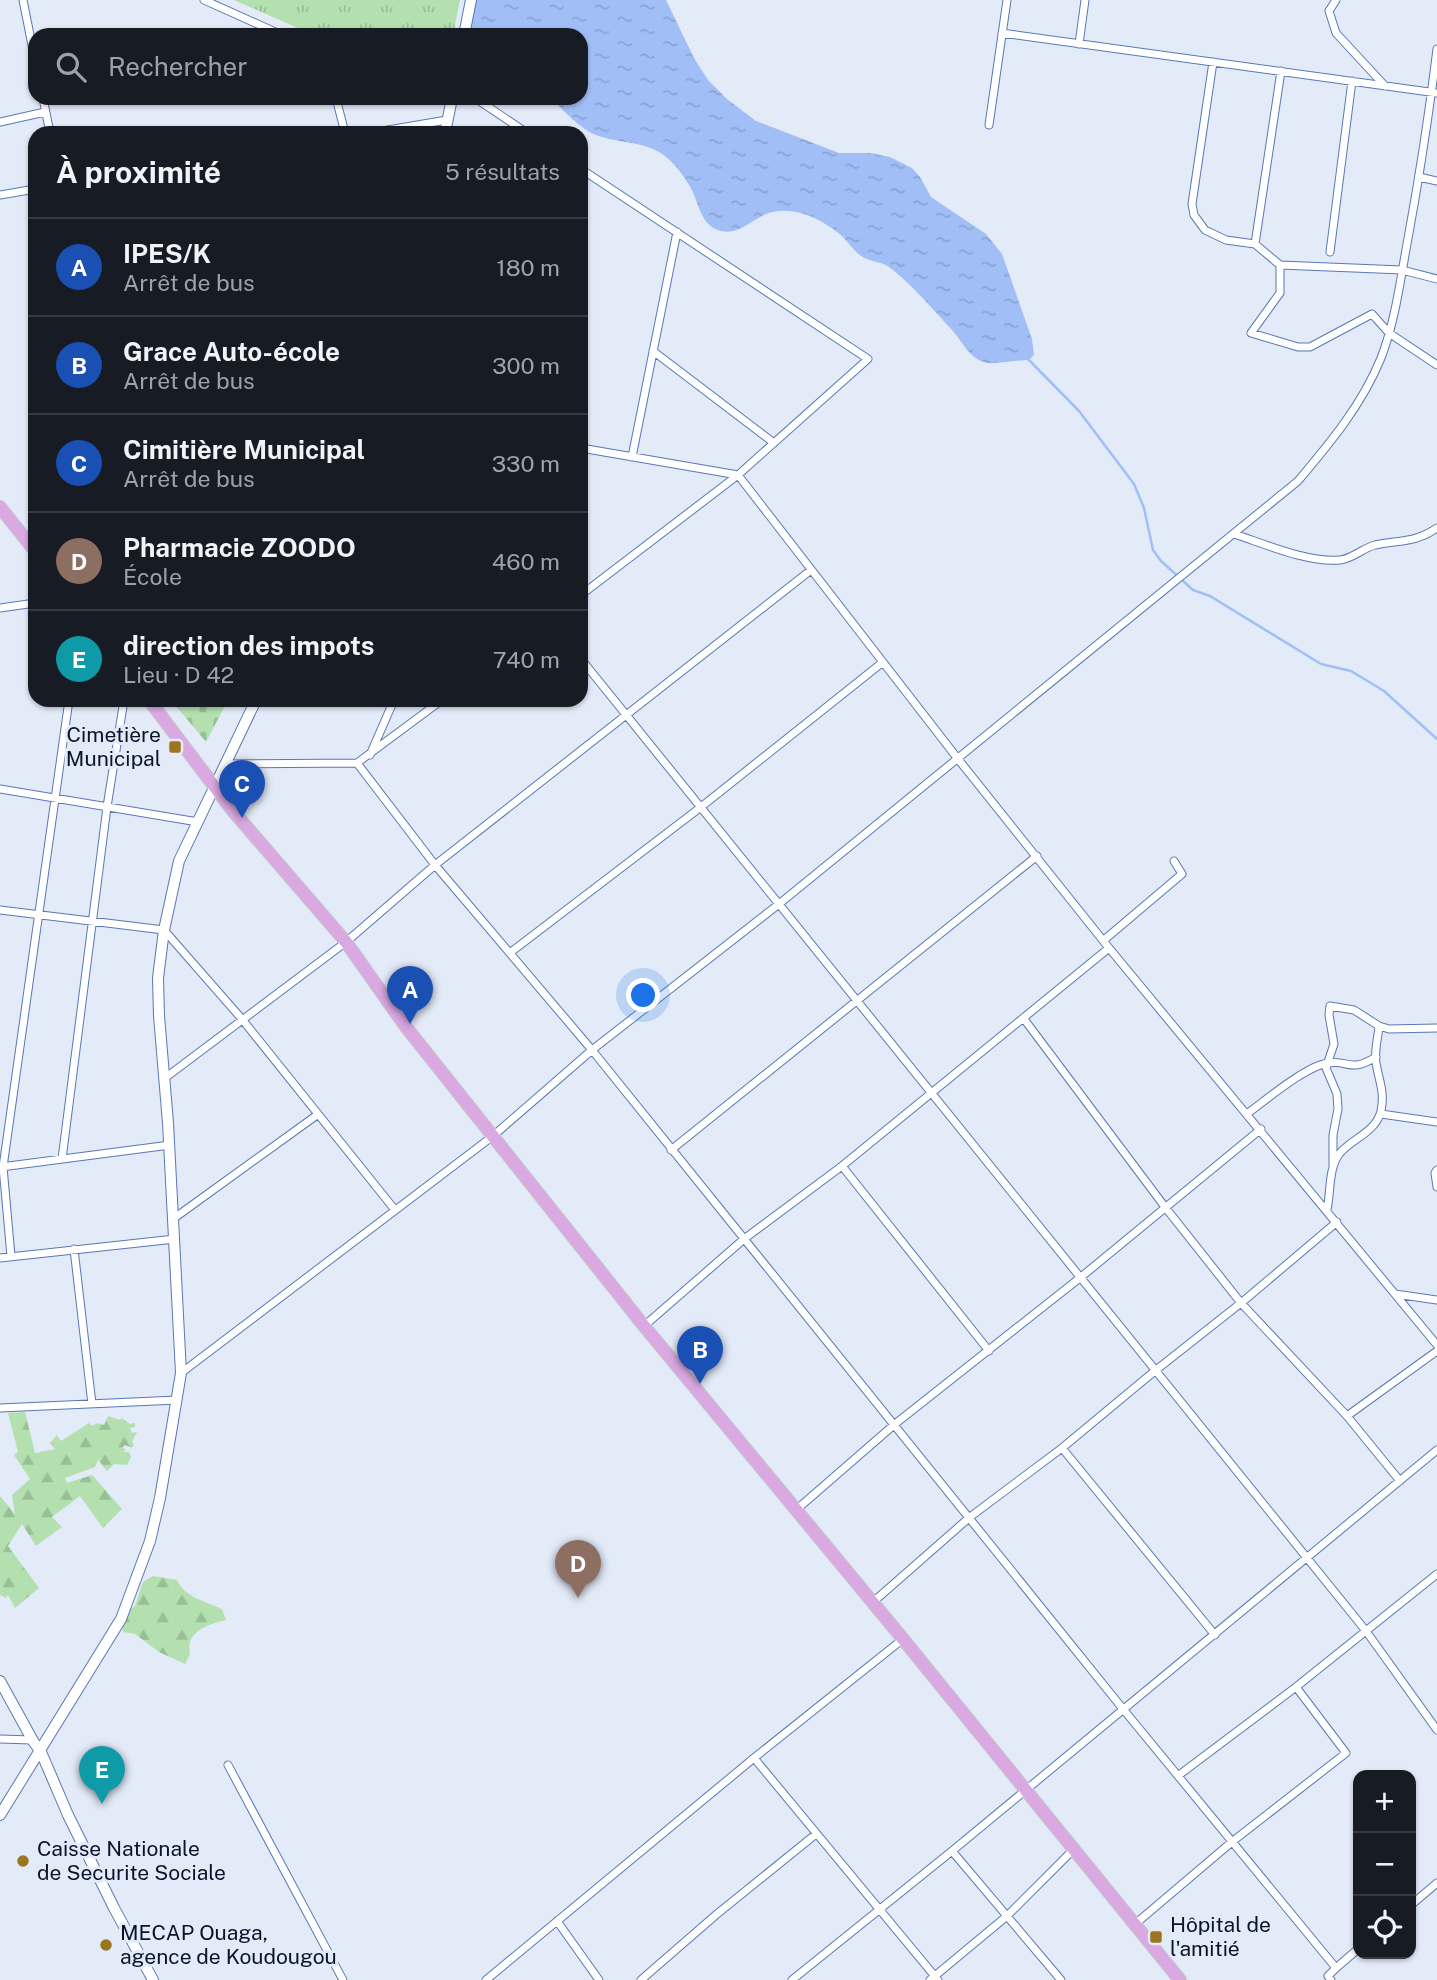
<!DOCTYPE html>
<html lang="fr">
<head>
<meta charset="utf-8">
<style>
	:root { --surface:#171b24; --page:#20242c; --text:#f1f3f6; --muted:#9ea1a6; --line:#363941; --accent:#db2777 }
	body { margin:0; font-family:"Public Sans",sans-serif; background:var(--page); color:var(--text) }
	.controls { position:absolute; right:21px; bottom:21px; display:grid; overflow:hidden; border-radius:14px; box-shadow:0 2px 5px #0004 }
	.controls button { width:63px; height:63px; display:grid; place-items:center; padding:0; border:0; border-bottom:2px solid var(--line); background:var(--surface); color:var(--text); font:35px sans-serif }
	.you { position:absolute; left:644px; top:996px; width:24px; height:24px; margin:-18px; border:5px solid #fff; border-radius:50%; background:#1a73e8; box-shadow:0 0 0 10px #1a73e833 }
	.badge { display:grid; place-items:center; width:46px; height:46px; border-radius:50%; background:var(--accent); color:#fff; font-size:23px; font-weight:700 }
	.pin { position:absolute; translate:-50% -58px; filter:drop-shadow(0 2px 4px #0008) }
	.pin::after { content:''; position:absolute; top:37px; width:24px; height:21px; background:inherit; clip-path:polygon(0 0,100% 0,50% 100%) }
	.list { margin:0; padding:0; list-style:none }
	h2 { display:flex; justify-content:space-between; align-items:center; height:91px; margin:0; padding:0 28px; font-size:30px }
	h2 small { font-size:23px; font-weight:400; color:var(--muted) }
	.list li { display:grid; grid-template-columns:46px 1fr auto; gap:21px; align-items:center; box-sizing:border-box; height:98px; padding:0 28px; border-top:2px solid var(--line) }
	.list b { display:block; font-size:26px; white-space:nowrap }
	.list p { margin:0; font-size:23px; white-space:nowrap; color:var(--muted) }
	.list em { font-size:23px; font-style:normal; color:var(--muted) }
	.icon { flex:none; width:38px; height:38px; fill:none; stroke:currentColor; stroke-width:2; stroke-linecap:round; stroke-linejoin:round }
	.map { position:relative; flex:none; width:1437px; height:1980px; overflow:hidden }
	.search { position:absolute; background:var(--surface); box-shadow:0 2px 5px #0004; left:28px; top:28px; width:560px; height:77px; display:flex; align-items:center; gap:18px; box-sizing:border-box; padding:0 24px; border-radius:21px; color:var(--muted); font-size:26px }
	.panel { position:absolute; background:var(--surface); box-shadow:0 2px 5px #0004; left:28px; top:126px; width:560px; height:581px; border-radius:21px }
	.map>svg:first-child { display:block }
	.grass { fill:url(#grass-tufts) }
	.forest { fill:url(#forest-firs) }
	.cemetery { fill:url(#cemetery-stones) }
	.water { fill:url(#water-ripples) }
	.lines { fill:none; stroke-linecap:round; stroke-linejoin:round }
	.stream { stroke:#a1bff6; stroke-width:2.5 }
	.street-casing { stroke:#5978b3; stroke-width:9 }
	.secondary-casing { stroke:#5978b3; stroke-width:12 }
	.primary-casing { stroke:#c4c7cc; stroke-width:14 }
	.street { stroke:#fff; stroke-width:7 }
	.secondary { stroke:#fff; stroke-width:10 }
	.primary { stroke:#daa9e2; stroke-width:12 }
	.poi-dot { fill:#9c7521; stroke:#e3eaf8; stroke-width:2.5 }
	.labels { text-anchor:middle; stroke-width:6; stroke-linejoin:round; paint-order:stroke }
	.poi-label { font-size:21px; fill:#08142a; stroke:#e3eaf8; text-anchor:start }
</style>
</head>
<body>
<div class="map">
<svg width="1437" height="1980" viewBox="0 0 1437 1980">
	<defs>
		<pattern id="grass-tufts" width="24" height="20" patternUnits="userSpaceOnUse" patternTransform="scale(1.75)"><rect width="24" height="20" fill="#b3e0ae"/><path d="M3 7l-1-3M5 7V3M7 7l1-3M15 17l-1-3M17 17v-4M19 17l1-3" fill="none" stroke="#98bf96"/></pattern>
		<pattern id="forest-firs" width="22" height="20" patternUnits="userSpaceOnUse" patternTransform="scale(1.75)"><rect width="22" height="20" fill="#b3e0ae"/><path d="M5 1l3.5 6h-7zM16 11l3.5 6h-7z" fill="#98bf96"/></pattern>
		<pattern id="cemetery-stones" width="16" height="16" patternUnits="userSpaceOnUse" patternTransform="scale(1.75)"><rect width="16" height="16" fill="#b3e0ae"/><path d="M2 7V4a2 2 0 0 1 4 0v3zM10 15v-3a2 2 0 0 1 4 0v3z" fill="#98bf96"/></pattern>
		<pattern id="water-ripples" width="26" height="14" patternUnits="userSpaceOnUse" patternTransform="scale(1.75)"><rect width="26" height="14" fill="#a1bff6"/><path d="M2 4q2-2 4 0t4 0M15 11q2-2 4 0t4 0" fill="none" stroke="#89a3d3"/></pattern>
	</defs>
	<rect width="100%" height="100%" fill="#e3eaf8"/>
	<path class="grass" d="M234 0H460L453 35H314Z"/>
	<path class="forest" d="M25 1412 35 1453 55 1449 50 1443 57 1435 61 1441 89 1423 92 1426 98 1423 104 1425 108 1416 120 1420 122 1418 130 1424 135 1423V1427L130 1428 132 1433 137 1432 132 1442 134 1444 132 1448 125 1445 122 1448 126 1449 123 1452H129L131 1457 127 1465 114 1464 107 1471 98 1460 95 1467 65 1478 67 1483 92 1475 122 1509 103 1528 80 1496 52 1517 62 1527 36 1546 22 1524 8 1546 39 1588 15 1608 8 1595 6 1598 0 1595V1496L15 1514 12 1495 30 1479 14 1455 18 1452 8 1413Z
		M153 1576 177 1580C184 1597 207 1602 222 1609L226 1620C208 1624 185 1632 190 1654L185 1664 159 1652 135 1634 123 1632 122 1616 135 1606 143 1582Z"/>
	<path class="cemetery" d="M171 700H228L206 742Z"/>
	<path class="water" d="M471 0H666L694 58 708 80 727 99 756 121 839 153H870L890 157 912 168 920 177 931 197 986 234 1002 254 1032 339 1034 355 1029 360C1020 360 993 364 987 363 970 359 963 343 953 331 934 311 911 283 889 267 881 261 868 262 860 255 853 250 848 242 842 236 822 219 791 203 764 215 751 221 738 235 721 231 699 226 699 200 689 185 683 175 675 164 666 157 646 140 619 144 596 135 583 131 561 109 552 98H581V35H464Z"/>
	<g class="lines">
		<path class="stream" d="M1027 358 1079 411 1134 484 1144 508 1153 550 1161 561 1193 590 1210 596 1321 664 1351 671 1384 691 1437 739"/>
		<defs>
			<path id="street" d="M23 0 35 60
				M204 0 282 35
				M1336 0 1329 11 1336 33 1385 86
				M1002 33 1437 93
				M1079 44 1085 0
				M1213 62 1192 204 1194 215 1205 230 1226 240 1255 244 1280 265 1402 270 1437 279
				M43 98 50 133
				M336 98 345 133
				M475 98 527 133
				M0 122 45 112
				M989 125 1007 0
				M370 133 447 120
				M581 169 868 359 738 475 581 595
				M1419 177 1437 181
				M0 195 35 189
				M1255 244 1281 71
				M1330 252 1352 81
				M1280 265V293L1251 333 1298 347H1310L1372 314 1389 333 1437 365
				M653 351 774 443
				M581 448 738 475 958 759 1109 948 1437 1345
				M632 457 677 232
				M1234 534C1265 544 1308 563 1340 560 1352 559 1363 548 1375 545 1399 540 1415 543 1437 528
				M0 608 35 603
				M581 659 1366 1631 1437 1730
				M370 755 394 700
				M357 763 435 865 592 1050 1123 1709 1336 1968 1328 1976 1331 1980
				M225 764 357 763 442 700
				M0 789 198 822
				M0 910 164 930 241 1018 395 1210
				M1104 940 1182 874 1174 861
				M511 952 701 807 883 662
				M1024 1019 1165 1207 1241 1303 1347 1416 1400 1481
				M165 1078 346 942 435 865 811 570
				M1248 1113C1266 1100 1306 1066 1328 1063 1351 1060 1349 1073 1376 1057
				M1381 1114 1437 1122
				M671 1150 1037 856
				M62 1159 107 807 124 700
				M1333 1165V1135L1338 1109 1337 1094 1326 1068 1334 1044 1329 1015 1330 1006 1354 1010 1379 1026 1389 1029 1437 1028
				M842 1166 989 1351
				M1 1167 170 1145
				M1437 1170 1435 1173 1437 1187
				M1327 1210C1331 1192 1328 1168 1340 1153 1353 1138 1376 1132 1381 1111 1385 1092 1379 1081 1376 1063 1374 1052 1378 1038 1379 1026
				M173 1219 317 1115
				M74 1249 92 1404
				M11 1256 3 1167 69 700
				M0 1258 175 1239
				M1395 1294 1437 1300
				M644 1326 744 1239 842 1166 1109 948
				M181 1373 493 1136 592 1050 779 904 1298 481C1330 443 1362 405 1381 358 1395 322 1400 282 1407 244 1419 179 1429 115 1437 49
				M0 1408 177 1400
				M1347 1416 1437 1351
				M1062 1448 1215 1635
				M796 1510 895 1424 1081 1277 1261 1129
				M872 1603 970 1517 1062 1448 1156 1370 1241 1303 1337 1222
				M0 1739 32 1740
				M754 1758 938 1980
				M228 1765 343 1980
				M1179 1775 1296 1687 1437 1574
				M952 1851 1061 1980
				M1411 1905 1437 1883
				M557 1921 599 1980
				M1134 1925 1233 1841 1346 1753 1296 1687
				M1336 1968 1358 1949
				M486 1980 754 1758 903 1639
				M641 1980 717 1914 816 1834
				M792 1980 952 1851 1437 1450
				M930 1980 1007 1916 1074 1849"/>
			<path id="secondary" d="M464 35 471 0
				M445 133 452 98
				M0 1681 33 1741 41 1752 68 1815 114 1908 153 1980
				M0 1815 121 1619 150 1541 160 1498 181 1373 168 1123 159 1016 158 978 164 930 179 861 256 700"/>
			<path id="primary" d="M0 507 35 551
				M149 700 233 811 346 942 406 1027 644 1326 903 1639 1180 1980"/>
		</defs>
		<use href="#street" class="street-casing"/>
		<use href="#secondary" class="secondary-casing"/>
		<use href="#primary" class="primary-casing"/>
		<use href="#street" class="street"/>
		<use href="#secondary" class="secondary"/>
		<use href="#primary" class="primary"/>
	</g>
	<g class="poi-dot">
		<rect x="168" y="740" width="14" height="14" rx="3.5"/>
		<circle cx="23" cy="1861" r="7"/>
		<rect x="1149" y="1930" width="14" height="14" rx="3.5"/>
		<circle cx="106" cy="1945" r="7"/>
	</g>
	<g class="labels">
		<g class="poi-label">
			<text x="161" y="742" text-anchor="end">Cimetière<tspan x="161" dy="24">Municipal</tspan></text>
			<text x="37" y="1856">Caisse Nationale<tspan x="37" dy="24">de Securite Sociale</tspan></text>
			<text x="1170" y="1932">Hôpital de<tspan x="1170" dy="24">l'amitié</tspan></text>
			<text x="120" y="1940">MECAP Ouaga,<tspan x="120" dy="24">agence de Koudougou</tspan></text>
		</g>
	</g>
</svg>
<div class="controls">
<button>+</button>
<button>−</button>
<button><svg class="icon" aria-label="locate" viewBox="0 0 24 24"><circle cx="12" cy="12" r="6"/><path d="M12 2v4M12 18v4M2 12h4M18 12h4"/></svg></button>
</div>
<div class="you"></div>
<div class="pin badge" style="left:410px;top:1024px;background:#1a4fb4">A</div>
<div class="pin badge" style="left:700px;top:1384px;background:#1a4fb4">B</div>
<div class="pin badge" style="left:242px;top:818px;background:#1a4fb4">C</div>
<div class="pin badge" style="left:578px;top:1598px;background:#8d6e63">D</div>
<div class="pin badge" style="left:102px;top:1804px;background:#0f9aa8">E</div>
<div class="search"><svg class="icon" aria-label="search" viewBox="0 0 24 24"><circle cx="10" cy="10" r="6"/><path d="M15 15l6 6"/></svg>Rechercher</div>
<section class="panel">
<h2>À proximité<small>5 résultats</small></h2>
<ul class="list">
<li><span class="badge" style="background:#1a4fb4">A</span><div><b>IPES/K</b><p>Arrêt de bus</p></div><em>180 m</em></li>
<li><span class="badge" style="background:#1a4fb4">B</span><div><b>Grace Auto-école</b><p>Arrêt de bus</p></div><em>300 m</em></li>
<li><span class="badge" style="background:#1a4fb4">C</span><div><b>Cimitière Municipal</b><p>Arrêt de bus</p></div><em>330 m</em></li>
<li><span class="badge" style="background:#8d6e63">D</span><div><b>Pharmacie ZOODO</b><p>École</p></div><em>460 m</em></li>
<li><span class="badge" style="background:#0f9aa8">E</span><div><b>direction des impots</b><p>Lieu · D 42</p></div><em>740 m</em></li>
</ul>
</section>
</div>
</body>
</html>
